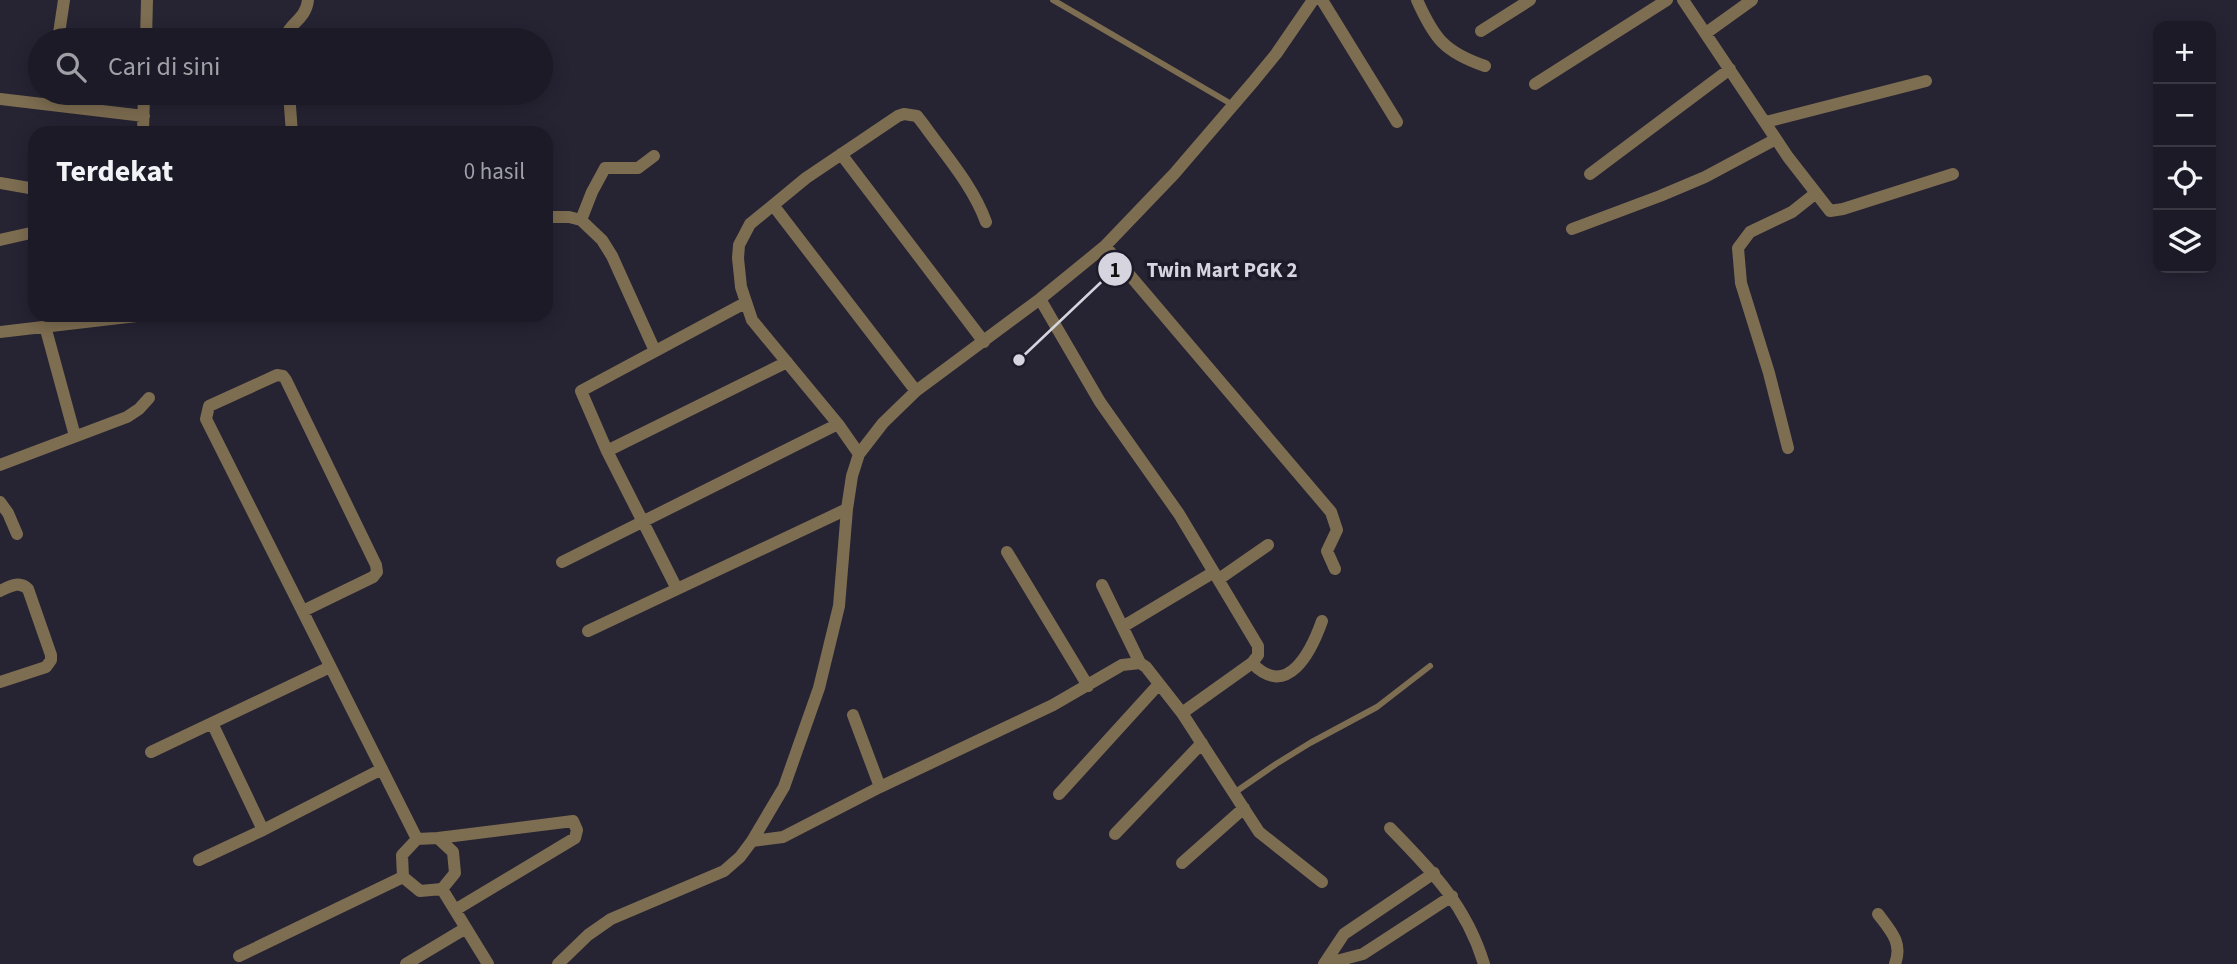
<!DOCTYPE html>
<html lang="id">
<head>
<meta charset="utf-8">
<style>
	:root { --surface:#1c1a26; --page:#292732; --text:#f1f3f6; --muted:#a0a1a7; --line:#3a3843 }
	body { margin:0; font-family:"Source Sans 3",sans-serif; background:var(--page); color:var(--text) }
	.controls { position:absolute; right:21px; top:21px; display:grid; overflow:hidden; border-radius:14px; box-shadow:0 4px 18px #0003 }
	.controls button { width:63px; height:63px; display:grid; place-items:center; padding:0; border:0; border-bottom:2px solid var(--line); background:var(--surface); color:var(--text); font:35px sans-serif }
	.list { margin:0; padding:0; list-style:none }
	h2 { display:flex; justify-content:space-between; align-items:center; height:91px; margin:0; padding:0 28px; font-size:30px }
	h2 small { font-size:23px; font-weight:400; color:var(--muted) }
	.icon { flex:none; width:38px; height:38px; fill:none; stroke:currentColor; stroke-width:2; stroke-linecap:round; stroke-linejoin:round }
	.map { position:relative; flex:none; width:2237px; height:964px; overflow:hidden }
	.search { position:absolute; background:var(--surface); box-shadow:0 4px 18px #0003; left:28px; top:28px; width:525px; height:77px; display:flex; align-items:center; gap:18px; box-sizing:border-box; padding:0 24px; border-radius:38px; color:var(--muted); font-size:26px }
	.panel { position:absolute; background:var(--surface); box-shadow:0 4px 18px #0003; left:28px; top:126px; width:525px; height:196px; border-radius:21px }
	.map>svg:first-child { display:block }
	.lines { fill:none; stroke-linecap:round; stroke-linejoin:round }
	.service { stroke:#7d6d51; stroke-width:6 }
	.minor { stroke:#7d6d51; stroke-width:12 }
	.leader { fill:none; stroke:#d6d5df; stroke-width:2.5 }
	.callout-dot { fill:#d6d5df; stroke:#1d1a29; stroke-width:2.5 }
	.mark-label { font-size:21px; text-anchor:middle; font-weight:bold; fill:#111 }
	.callout-label { font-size:21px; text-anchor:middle; font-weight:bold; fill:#d6d5df; stroke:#1d1a29; stroke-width:7; stroke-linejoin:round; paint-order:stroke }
</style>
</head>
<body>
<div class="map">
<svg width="2237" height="964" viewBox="0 0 2237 964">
	<rect width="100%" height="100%" fill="#262333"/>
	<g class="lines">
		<path class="service" d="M1053 0 1233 105
			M1234 793 1276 764 1310 743 1377 707 1430 666"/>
		<path class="minor" d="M1322 0 1397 122
			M1417 0C1434 38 1444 52 1485 66
			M1683 0 1788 157 1830 211 1843 209 1953 174
			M1481 31 1530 0
			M1706 33 1752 0
			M58 40 64 0
			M146 40 147 0
			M285 40C288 23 306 20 308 0
			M1535 84 1667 0
			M289 93 292 133
			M0 99 144 116
			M1766 122 1926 81
			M143 133 144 93
			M841 154 984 342
			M1590 174 1730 69
			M0 183 35 189
			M773 205 916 391
			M546 217H569L581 220 602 240 612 256 655 351
			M581 220 592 192 605 168H638L654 156
			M1572 229 1660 196 1705 177 1776 139
			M0 240 35 232
			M1105 246 1331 512 1337 530 1327 551 1335 569
			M1040 299 1100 402 1179 514 1258 646V655L1252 663 1182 713
			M45 326 75 436
			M0 332 145 315
			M1788 448 1769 373 1741 283 1738 248 1750 232 1792 212 1816 193
			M607 451 581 391 745 303
			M859 454 838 424 752 320 741 287 738 258 739 245 750 224 806 178 898 116 904 114 917 116 924 125C946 156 973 186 986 222
			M0 465 127 417 139 409 149 398
			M0 502 8 513 17 534
			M1007 552 1088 686
			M562 562 838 424
			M1219 579 1268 545
			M1102 585 1140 663
			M677 589 607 451 787 362
			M0 591C9 587 19 580 28 589L51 655V660L46 667 0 682
			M303 611 373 577 377 572 376 565 286 380 283 376 277 375 209 406 206 419 417 839
			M1124 626 1214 572
			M588 631 847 509
			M1252 663C1287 700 1311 652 1322 621
			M853 715 880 787
			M212 723 263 830
			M151 752 330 667
			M1059 794 1159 684
			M1390 828C1432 871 1466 905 1484 964
			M1115 834 1202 743
			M438 838 573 821 577 830 575 838 455 910
			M438 838 453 852 455 873 442 889 420 891 403 877 402 855 417 839Z
			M752 841 783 837 880 787 1053 705 1122 665 1140 663 1146 667 1182 713 1259 832 1322 882
			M199 860 263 830 382 769
			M1182 863 1244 808
			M442 889 488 964
			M1878 914C1891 931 1903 943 1895 964
			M239 956 403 877
			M406 964 466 928
			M558 964 588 935 611 919 724 871 740 857 752 841 784 787 819 688 839 606 847 509 852 476 859 454 883 423 916 391 1040 299 1105 246 1174 174 1253 82 1276 54 1313 0
			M1324 964 1344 934 1434 873
			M1325 964 1363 954 1452 896"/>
	</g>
	<path class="leader" d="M1019 360L1115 269"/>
	<g class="callout-dot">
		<circle cx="1019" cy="360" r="7"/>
		<circle cx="1115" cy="269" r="18"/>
	</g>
	<g class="mark-label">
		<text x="1115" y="277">1</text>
	</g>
	<g class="callout-label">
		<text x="1222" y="277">Twin Mart PGK 2</text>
	</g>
</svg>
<div class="controls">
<button>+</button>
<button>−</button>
<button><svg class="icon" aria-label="locate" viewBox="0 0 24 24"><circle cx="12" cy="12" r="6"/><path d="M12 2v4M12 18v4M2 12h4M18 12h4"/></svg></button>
<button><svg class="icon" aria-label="layers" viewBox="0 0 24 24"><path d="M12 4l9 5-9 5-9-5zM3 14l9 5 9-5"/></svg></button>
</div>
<div class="search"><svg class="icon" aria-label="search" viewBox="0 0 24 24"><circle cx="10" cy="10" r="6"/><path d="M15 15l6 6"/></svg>Cari di sini</div>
<section class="panel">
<h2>Terdekat<small>0 hasil</small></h2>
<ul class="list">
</ul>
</section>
</div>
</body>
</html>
